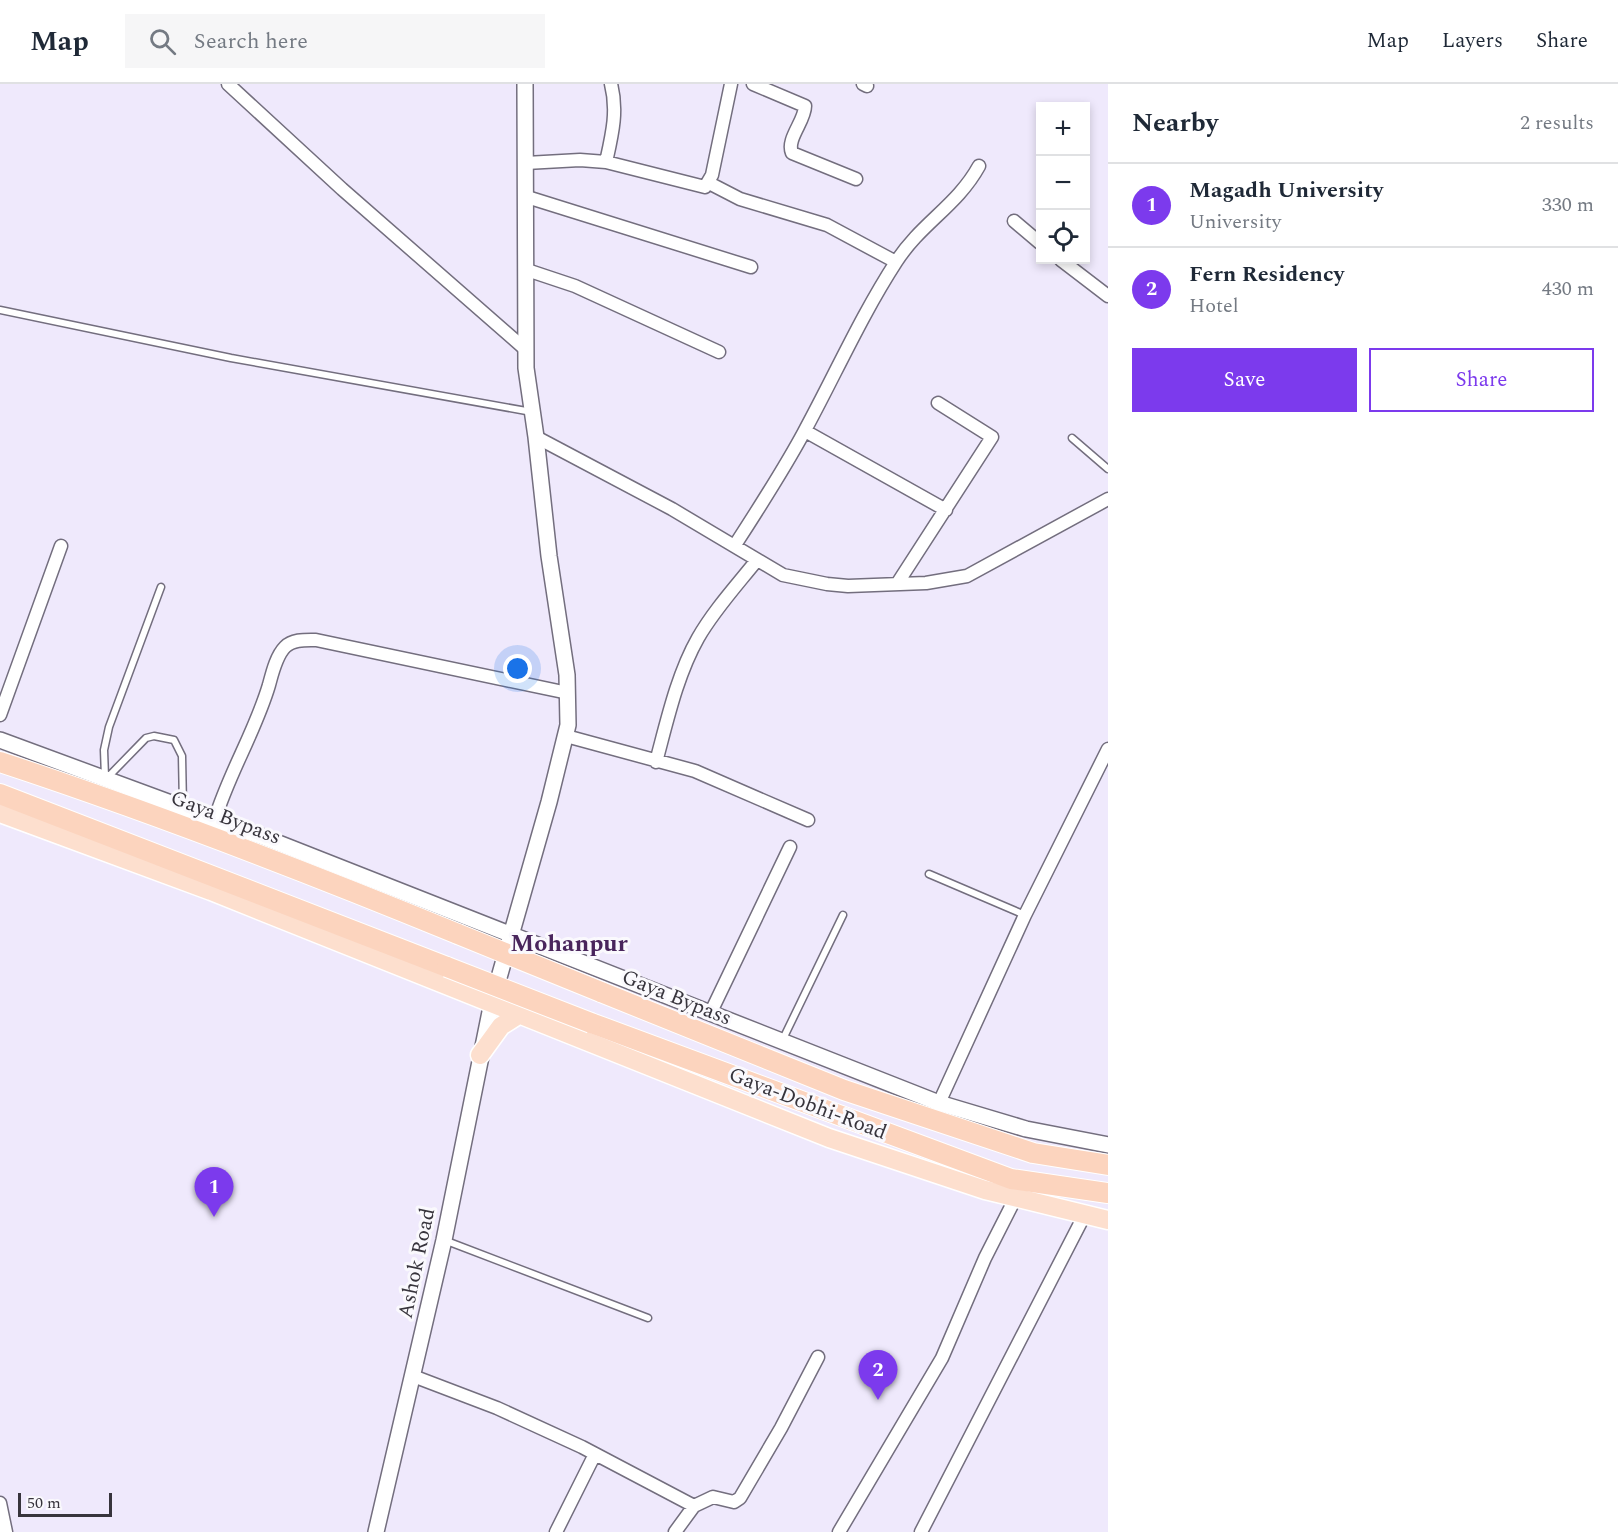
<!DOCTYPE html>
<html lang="en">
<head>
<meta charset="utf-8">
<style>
	:root { --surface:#fff; --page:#f6f6f7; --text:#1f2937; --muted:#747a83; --line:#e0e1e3; --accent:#7c3aed }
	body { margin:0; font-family:Spectral,serif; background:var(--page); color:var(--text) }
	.controls { position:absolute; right:18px; top:18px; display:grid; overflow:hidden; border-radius:0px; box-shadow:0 3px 9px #0003 }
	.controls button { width:54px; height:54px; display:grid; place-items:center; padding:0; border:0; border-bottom:2px solid var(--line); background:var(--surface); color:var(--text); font:30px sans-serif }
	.scale { position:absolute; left:18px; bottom:15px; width:94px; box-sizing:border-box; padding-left:6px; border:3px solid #37343c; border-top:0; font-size:16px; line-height:21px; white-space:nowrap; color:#37343c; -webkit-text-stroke:4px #faf9fd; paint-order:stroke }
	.you { position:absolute; left:518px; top:585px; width:21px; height:21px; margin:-15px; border:4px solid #fff; border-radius:50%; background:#1a73e8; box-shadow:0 0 0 9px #1a73e833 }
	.badge { display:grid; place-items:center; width:39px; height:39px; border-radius:50%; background:var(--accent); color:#fff; font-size:20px; font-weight:700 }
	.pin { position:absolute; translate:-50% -50px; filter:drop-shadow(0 2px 3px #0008) }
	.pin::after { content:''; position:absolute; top:32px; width:21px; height:18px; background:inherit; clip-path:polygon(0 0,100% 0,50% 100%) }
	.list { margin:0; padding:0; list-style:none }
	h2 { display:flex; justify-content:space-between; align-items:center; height:78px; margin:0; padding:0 24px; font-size:26px }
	h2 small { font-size:20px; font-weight:400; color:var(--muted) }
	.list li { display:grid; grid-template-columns:39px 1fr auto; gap:18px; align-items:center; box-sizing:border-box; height:84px; padding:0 24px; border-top:2px solid var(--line) }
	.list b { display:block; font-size:22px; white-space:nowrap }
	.list p { margin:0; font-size:20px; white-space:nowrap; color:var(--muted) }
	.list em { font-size:20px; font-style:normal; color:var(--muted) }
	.actions { display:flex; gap:12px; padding:18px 24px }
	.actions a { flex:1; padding:14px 0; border:2px solid var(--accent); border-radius:0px; text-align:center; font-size:21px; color:var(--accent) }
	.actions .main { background:var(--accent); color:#fff }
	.icon { flex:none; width:33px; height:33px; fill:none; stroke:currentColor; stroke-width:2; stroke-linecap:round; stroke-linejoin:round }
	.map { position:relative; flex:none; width:1108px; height:1448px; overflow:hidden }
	header { display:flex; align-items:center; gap:36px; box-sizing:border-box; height:84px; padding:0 30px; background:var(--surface); border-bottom:2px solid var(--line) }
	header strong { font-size:28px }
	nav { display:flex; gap:33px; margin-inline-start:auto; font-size:21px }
	.search { width:420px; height:54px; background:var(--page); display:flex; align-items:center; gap:15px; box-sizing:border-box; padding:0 21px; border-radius:0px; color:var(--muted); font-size:22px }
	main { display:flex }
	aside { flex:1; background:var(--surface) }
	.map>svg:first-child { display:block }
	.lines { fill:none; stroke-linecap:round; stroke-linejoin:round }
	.service-casing { stroke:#736e7e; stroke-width:9 }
	.minor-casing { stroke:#736e7e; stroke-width:15 }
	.tertiary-casing { stroke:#736e7e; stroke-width:18 }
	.primary-casing { stroke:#fff; stroke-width:21 }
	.trunk-casing { stroke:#fff; stroke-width:22 }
	.service { stroke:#fff; stroke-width:6 }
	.minor { stroke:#fff; stroke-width:12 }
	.tertiary { stroke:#fff; stroke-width:15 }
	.primary { stroke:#fddfce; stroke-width:18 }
	.trunk { stroke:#fcd4be; stroke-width:20 }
	.trunk-bridge-casing { stroke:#fff; stroke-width:22; stroke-linecap:butt }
	.trunk-bridge { stroke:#fcd4be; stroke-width:20 }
	.labels { text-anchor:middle; stroke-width:6; stroke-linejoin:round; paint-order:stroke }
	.street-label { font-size:21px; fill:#37343c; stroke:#faf9fd }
	.quarter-label { font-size:24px; font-weight:bold; fill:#49255c; stroke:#faf9fd }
</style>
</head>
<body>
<header>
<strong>Map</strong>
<div class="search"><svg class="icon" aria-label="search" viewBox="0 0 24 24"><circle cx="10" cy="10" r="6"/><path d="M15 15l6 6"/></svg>Search here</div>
<nav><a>Map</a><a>Layers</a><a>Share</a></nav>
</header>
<main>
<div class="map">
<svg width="1108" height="1448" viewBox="0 0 1108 1448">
	<rect width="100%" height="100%" fill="#efe9fc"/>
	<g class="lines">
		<defs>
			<path id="service" d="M0 226 231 274 532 328
				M1072 354 1108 385
				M105 693 104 666 109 643 161 503
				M108 693 146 654 154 652 174 656 182 672 183 722
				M929 790 1025 831
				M782 957 843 831
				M444 1156 648 1234"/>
			<path id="minor" d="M228 0 342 105 525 265
				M753 0 805 22C805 37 786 55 792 69L856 95
				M863 0 867 2
				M606 78C612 51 618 27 611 0
				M526 79 580 76 606 78 705 103 712 91 731 0
				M709 99 740 115 827 141 896 178
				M527 113 751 183
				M1014 137 1040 159
				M1061 176 1108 212
				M527 186 575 202 719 268
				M805 347 946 426
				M536 353 672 425 783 491 827 500 848 502 926 499 967 492 1108 415
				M735 461C759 424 783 387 804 348 835 291 861 232 896 178 921 139 957 122 979 82
				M897 500 992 353 938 319
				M0 631 61 462
				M566 652 695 687 808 736
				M656 678C667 637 677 591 698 554 714 526 737 501 757 476
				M215 735C229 689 255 648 269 601 272 590 276 572 285 563 293 555 306 556 316 556L568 609
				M710 930 790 763
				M939 1019 1025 831 1108 665
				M413 1292 497 1324 582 1363 694 1422 713 1413 734 1418 740 1414 781 1344 818 1273
				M0 1419 6 1448
				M556 1448 595 1370
				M675 1448 694 1422
				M839 1448 942 1274 985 1174 1016 1113
				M921 1448 1085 1130"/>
			<path id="tertiary" d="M0 656 263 753 939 1019 1026 1045 1108 1061
				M376 1448 444 1156 492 918 549 718 568 641 567 591 549 472 536 353 526 284 525 0"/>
			<path id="primary" d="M0 729 211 807 829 1054 985 1106 1108 1136
				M480 971 501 942 520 930"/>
			<path id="trunk" d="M0 678C155 729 307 788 458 850
				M0 710 447 883
				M601 908 844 1006 1033 1069 1108 1081
				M591 939 1011 1095 1108 1109"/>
		</defs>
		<use href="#service" class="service-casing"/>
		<use href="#minor" class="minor-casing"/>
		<use href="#tertiary" class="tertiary-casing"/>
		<use href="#primary" class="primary-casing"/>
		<use href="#trunk" class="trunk-casing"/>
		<use href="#service" class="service"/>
		<use href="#minor" class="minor"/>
		<use href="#tertiary" class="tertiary"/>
		<use href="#primary" class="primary"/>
		<use href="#trunk" class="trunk"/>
		<defs>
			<path id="trunk-bridge" d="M458 850 601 908
				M447 883 591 939"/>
		</defs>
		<use href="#trunk-bridge" class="trunk-bridge-casing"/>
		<use href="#trunk-bridge" class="trunk-bridge"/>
	</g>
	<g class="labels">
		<g class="street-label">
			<text transform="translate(226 733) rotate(21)" y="7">Gaya Bypass</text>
			<text transform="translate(677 913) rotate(22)" y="7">Gaya Bypass</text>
			<text transform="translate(808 1019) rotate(21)" y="7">Gaya-Dobhi-Road</text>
			<text transform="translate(416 1179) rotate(-78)" y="7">Ashok Road</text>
		</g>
		<g class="quarter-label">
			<text x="569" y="867">Mohanpur</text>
		</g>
	</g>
</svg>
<div class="controls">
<button>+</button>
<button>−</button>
<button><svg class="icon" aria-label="locate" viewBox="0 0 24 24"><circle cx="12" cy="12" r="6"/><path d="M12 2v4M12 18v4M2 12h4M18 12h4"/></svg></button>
</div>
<div class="scale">50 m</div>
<div class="you"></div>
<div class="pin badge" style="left:214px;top:1133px">1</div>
<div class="pin badge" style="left:878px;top:1316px">2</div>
</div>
<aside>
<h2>Nearby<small>2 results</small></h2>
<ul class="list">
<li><span class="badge">1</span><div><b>Magadh University</b><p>University</p></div><em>330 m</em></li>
<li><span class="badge">2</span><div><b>Fern Residency</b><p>Hotel</p></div><em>430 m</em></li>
</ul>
<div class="actions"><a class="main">Save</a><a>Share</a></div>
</aside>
</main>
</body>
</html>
